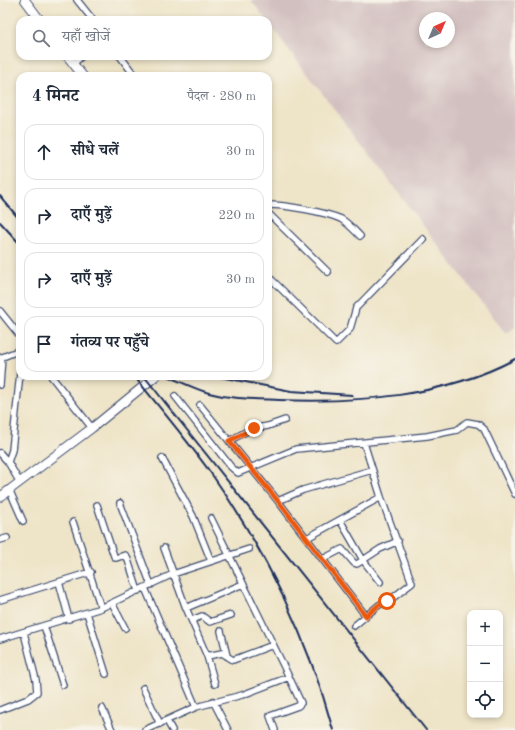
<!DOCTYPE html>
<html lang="hi">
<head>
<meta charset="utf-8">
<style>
	:root { --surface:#fff; --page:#f6f6f7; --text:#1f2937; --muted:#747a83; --line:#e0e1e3 }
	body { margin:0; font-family:"Old Standard TT","Noto Serif Devanagari",serif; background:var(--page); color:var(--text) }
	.controls { position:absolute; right:12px; bottom:12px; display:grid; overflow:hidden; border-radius:8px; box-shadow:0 2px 6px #0003 }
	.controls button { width:36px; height:36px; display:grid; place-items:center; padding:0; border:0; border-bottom:1px solid var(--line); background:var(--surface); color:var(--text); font:20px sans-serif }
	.compass { position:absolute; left:419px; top:12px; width:36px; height:36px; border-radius:50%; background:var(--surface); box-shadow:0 2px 6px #0003; rotate:44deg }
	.stop { position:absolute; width:12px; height:12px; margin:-9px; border:3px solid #ea580c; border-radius:50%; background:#fff }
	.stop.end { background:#ea580c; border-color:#fff; box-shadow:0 1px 4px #0008 }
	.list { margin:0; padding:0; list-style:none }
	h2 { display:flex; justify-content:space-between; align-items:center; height:52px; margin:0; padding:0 16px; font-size:17px }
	h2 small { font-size:13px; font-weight:400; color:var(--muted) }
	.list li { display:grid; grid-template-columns:26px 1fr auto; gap:12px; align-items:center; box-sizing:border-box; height:56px; margin:0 8px 8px; padding:0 8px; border:1px solid var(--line); border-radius:12px }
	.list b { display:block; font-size:15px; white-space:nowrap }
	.list em { font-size:13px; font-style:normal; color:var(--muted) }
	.icon { flex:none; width:22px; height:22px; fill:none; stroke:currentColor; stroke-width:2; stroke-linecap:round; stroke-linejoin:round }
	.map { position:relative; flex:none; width:515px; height:730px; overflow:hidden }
	.search { position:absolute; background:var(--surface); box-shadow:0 2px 6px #0003; left:16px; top:16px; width:256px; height:44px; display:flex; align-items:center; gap:10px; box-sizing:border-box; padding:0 14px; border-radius:12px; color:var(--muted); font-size:15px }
	.panel { position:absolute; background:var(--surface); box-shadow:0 2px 6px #0003; left:16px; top:72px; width:256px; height:308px; border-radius:12px }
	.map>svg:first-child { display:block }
	.industrial { fill:#d2bfc0; fill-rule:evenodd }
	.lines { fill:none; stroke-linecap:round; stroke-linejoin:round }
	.street-casing { stroke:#3b4a6e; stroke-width:8 }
	.secondary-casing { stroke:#3b4a6e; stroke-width:10 }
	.street { stroke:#fff; stroke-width:5.5 }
	.secondary { stroke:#fff; stroke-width:8 }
	.rail { stroke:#1b2f5e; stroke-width:2 }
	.route { stroke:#ea580c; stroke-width:5 }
</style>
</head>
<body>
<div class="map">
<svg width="515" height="730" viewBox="0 0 515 730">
	<rect width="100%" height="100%" fill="#f7f3e8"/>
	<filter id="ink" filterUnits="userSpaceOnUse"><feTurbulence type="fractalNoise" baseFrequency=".025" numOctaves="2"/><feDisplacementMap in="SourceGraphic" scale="8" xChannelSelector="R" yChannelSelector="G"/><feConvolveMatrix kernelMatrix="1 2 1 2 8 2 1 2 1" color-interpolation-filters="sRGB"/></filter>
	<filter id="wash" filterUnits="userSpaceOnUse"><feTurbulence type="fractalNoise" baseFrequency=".012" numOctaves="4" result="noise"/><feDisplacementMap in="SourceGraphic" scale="16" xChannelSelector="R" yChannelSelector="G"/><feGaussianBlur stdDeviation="0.9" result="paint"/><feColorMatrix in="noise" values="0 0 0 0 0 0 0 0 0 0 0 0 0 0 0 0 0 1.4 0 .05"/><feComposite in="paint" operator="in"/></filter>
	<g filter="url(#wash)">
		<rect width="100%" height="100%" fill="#eee4c7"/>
		<path class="industrial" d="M251 0H515V327L506 334ZM425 18H449V42H425Z"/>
	</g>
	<g filter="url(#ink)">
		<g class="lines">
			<defs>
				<path id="street" d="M77 0 93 20
					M120 56 135 76
					M73 64 82 56
					M268 205C286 205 325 212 341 219 348 223 354 230 360 236
					M268 213 328 272
					M268 276 336 343 350 329 356 308 423 239
					M0 311 20 336
					M0 358 20 350
					M51 376 92 428
					M0 385 2 357
					M175 396 231 467 238 473 296 449 427 436 457 430 467 422 478 424 484 429 515 494
					M200 405 278 501 366 616
					M229 441 251 429 268 426 285 420
					M0 453 8 462 19 481
					M162 458 193 516 211 561
					M8 462 12 450 20 373
					M9 489 23 521
					M278 501 303 490 372 470
					M120 503 151 585
					M97 505 114 556 116 558 125 555 127 557 138 591
					M340 520 363 560 380 582
					M73 522 101 608
					M307 538 381 497
					M0 540 7 538
					M164 548 186 608 207 656 222 653 233 660 273 645
					M323 559 342 549 354 563 357 564 380 549 398 541
					M59 582 69 619
					M145 588 196 707
					M0 600 91 572
					M112 603 125 628
					M186 608 243 584
					M87 613 106 674
					M192 620 202 616 210 622 231 615
					M44 626 63 685
					M354 626 379 605 390 600 412 583 381 497 364 443
					M221 631 227 656
					M0 639 101 608 173 574 249 549
					M207 656 215 684
					M143 688 160 724
					M213 701 228 730
					M102 708 112 730
					M0 710 28 699 37 692 36 680 24 633
					M167 721 172 730
					M145 730 196 707 242 695 289 677 211 518
					M275 730 270 716 298 706 301 703 289 677"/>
				<path id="secondary" d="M25 0 40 20
					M67 56 83 76
					M0 497 92 428 156 376"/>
			</defs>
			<use href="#street" class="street-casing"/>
			<use href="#secondary" class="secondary-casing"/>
			<use href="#street" class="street"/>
			<use href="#secondary" class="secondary"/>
			<path class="rail" d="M0 196 20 220
				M0 222 20 244
				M134 376C161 409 188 441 213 476 266 552 309 641 333 730
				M144 376 426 730
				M167 376C181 382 195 389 209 393 231 399 256 399 279 400 357 403 444 397 515 359
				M215 376 291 391 352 395"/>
		</g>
	</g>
	<g class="lines" filter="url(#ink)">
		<path class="route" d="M254 428 229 441 278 501 366 616 379 605 387 601"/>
	</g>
</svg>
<div class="controls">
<button>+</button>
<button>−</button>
<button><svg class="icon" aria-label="locate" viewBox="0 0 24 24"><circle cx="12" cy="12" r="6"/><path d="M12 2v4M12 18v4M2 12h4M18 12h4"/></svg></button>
</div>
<svg class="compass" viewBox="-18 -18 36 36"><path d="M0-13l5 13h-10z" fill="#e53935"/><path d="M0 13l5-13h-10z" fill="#747a83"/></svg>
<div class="stop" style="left:387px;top:601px"></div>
<div class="stop end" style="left:254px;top:428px"></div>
<div class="search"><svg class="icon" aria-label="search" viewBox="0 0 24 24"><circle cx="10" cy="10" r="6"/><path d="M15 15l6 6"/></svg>यहाँ खोजें</div>
<section class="panel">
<h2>4 मिनट<small>पैदल · 280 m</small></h2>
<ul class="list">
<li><svg class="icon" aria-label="ahead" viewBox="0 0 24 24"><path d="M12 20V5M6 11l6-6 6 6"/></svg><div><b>सीधे चलें</b></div><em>30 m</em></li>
<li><svg class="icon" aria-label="right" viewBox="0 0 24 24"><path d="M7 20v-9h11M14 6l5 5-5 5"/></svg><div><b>दाएँ मुड़ें</b></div><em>220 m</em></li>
<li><svg class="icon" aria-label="right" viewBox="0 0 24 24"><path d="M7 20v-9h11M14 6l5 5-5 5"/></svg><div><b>दाएँ मुड़ें</b></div><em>30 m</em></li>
<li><svg class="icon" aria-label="arrive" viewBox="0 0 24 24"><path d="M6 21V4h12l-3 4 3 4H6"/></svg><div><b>गंतव्य पर पहुँचे</b></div></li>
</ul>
</section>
</div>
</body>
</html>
